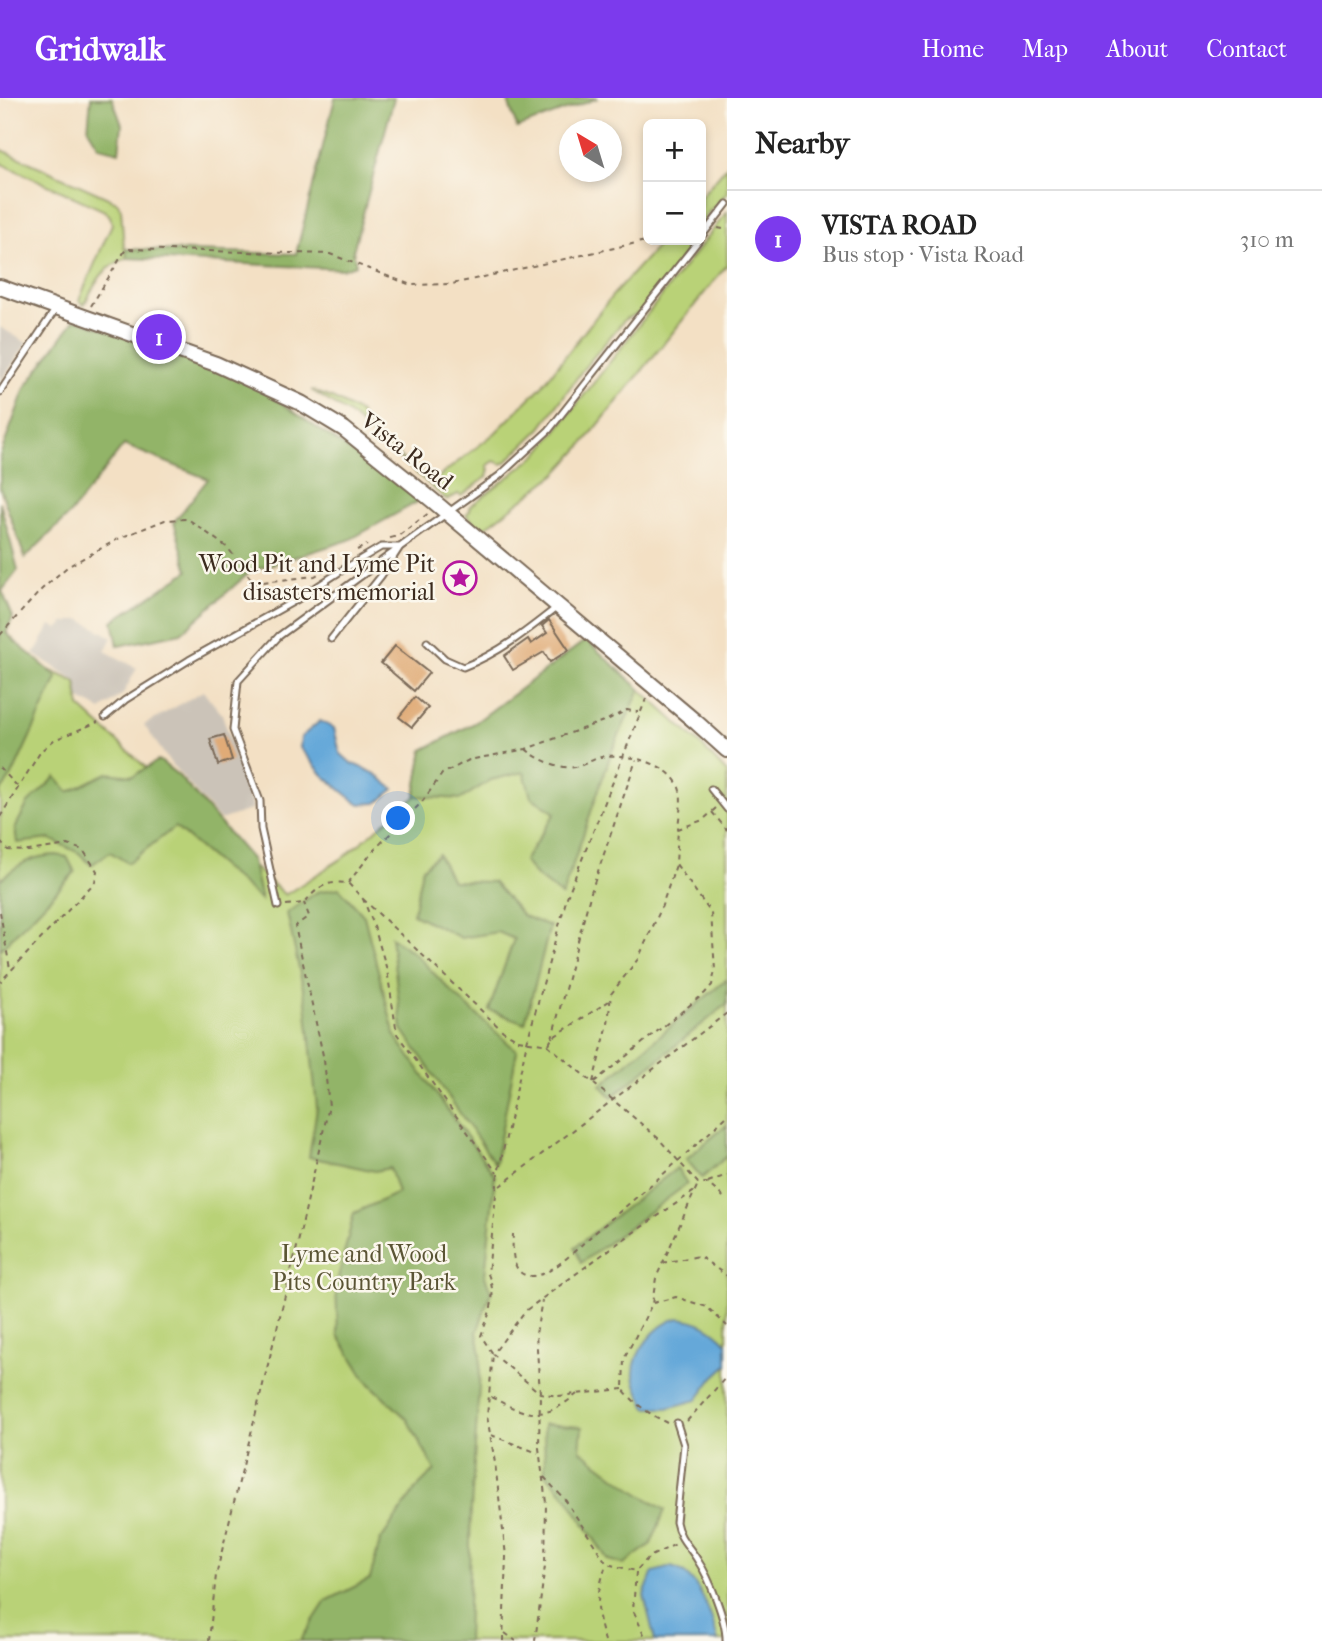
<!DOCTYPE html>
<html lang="en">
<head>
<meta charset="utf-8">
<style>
	:root { --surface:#fff; --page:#f6f6f6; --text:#222; --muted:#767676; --line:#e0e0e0; --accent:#7c3aed }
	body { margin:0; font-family:"IM FELL French Canon",serif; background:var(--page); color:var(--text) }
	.controls { position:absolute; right:21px; top:21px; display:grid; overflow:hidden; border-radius:10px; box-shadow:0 4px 10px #0003 }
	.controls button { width:63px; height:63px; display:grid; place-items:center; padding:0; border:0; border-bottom:2px solid var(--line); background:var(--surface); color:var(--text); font:35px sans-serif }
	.compass { position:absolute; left:559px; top:21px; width:63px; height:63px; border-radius:50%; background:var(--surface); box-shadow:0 4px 10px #0003; rotate:322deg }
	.you { position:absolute; left:399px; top:721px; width:24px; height:24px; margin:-18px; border:5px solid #fff; border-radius:50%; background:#1a73e8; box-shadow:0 0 0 10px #1a73e833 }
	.badge { display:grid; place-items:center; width:46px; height:46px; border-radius:50%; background:var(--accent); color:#fff; font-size:23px; font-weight:700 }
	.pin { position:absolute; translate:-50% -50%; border:4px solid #fff; box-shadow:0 2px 7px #0006 }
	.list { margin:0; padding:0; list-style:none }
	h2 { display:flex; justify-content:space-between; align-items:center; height:91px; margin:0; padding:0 28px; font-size:30px }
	h2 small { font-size:23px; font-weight:400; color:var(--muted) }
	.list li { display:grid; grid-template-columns:46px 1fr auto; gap:21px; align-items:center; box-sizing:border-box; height:98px; padding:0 28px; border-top:2px solid var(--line) }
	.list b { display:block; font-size:26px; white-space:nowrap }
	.list p { margin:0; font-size:23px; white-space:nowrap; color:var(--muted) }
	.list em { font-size:23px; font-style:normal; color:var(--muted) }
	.map { position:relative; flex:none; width:727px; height:1543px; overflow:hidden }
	header { display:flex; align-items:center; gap:42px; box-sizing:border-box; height:98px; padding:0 35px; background:var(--accent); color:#fff }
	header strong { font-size:33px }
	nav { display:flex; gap:38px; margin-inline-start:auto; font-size:24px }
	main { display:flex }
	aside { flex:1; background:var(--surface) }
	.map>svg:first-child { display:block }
	.industrial { fill:#cbc3b8 }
	.green { fill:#b9d277; stroke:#7a7e4a; stroke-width:2 }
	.forest { fill:#92b468; stroke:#666f43; stroke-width:2 }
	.water { fill:#65a8d9; stroke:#50697c; stroke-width:2 }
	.building { fill:#e0ab77 }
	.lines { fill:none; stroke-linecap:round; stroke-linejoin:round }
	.service-casing { stroke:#7b6a58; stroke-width:9 }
	.secondary-casing { stroke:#7b6a58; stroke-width:18 }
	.path { stroke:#7b6a58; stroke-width:2; stroke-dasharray:5 5; stroke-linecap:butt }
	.service { stroke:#fff; stroke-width:5 }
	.secondary { stroke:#fff; stroke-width:14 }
	.labels { text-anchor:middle; stroke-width:5; stroke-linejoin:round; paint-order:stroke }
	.street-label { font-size:24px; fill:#3b2a1e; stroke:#fbf7ec }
	.poi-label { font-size:24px; fill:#3b2a1e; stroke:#fbf7ec; text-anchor:end }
	.park-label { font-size:24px; fill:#5a5434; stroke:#fbf7ec }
</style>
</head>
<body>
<header>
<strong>Gridwalk</strong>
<nav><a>Home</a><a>Map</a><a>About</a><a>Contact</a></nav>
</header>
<main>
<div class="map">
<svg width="727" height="1543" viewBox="0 0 727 1543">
	<rect width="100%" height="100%" fill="#fbf7ec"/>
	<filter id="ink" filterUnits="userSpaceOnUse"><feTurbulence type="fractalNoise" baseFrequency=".0143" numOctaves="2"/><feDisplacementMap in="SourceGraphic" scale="14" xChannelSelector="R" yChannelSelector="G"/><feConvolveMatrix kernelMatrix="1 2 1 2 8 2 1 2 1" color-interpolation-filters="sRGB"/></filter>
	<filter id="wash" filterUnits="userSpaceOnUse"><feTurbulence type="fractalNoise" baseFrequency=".00686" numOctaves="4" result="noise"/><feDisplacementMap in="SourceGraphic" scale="28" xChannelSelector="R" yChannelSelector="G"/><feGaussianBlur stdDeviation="1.57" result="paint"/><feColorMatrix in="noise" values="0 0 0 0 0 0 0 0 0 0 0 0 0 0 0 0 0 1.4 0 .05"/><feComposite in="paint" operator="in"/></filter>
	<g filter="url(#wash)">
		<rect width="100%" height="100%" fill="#f3e0c4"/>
		<path class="industrial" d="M0 229 27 245 0 285Z
			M80 521 112 539 105 553 137 570 123 596 101 612 78 600 72 580 34 556 51 527 58 531 64 525Z
			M203 593 222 616 253 711 220 722 169 663 144 627Z"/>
		<path class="green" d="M0 51 117 104 121 111 124 150 126 151 127 160C101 170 96 184 84 207L79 202 112 126 110 118 105 113 0 65Z
			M727 68V95L706 117 701 135V98Z
			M727 114V167L579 351 556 376 482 432 466 417 470 412 469 409 538 356Z
			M663 142H695L641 214 625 221 584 270 541 330 506 364 502 366 494 363 487 368 489 371 487 379 461 398 458 396 447 402 349 316 311 292 334 301 360 315 367 330 382 345 432 384 495 335 541 289 613 197Z
			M0 528 38 567 76 584 80 609 285 797 344 759 415 699 423 652 475 625 586 542 700 646 727 675V1543H0Z"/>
		<path class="forest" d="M91 0H112L122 27 119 54 99 49 88 31Z
			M335 0H394L353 153 356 167 343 171 127 160 126 151 296 156Z
			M507 0H598L517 30Z
			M75 221 241 277 421 402 349 442 251 473 181 535 118 548 113 523 188 473 174 424 208 381 124 347 70 416 25 460 0 390V358L25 290Z
			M0 404 18 472 2 493 13 519 6 535C22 552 41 563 57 580L12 678 0 694Z
			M586 542 640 591 612 653 562 798 535 777 524 763 555 715 531 699 524 674 491 682 461 701 415 698 423 652 475 625Z
			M159 662 179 678 252 762 261 802 175 729 128 765 110 754 91 767 79 755 50 741 17 745 15 730 28 705 56 679 69 694 107 675 133 678Z
			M438 756 452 783 493 784 523 818 550 828 525 925 489 912 514 841 498 834 461 840 413 816 422 771Z
			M56 757 67 759 75 774 0 852V782C18 766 32 758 56 757Z
			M339 790 364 818 395 938 495 1078 485 1178 491 1194 477 1234 481 1257 471 1411 467 1543H300L326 1503 370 1481 380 1443 416 1391 435 1372 407 1321 366 1282 338 1237 336 1188 354 1115 398 1095 390 1070 375 1073 309 1059 317 1010 306 904 287 815 317 794Z
			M391 839 416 857 455 897 517 953 495 1066 402 931Z
			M727 881V906L612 999 601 987Z
			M727 1027V1058L702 1080 686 1061Z
			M677 1070 687 1086 581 1165 575 1149Z
			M544 1326 582 1329 580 1352 630 1390 665 1412 651 1446 624 1466 608 1462 566 1398 545 1375Z"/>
		<path class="water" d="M320 623 334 630 340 655 351 665 374 675 394 691 377 705 358 706 323 677 300 650 301 639Z
			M678 1220C699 1222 713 1230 727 1245V1267L714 1279 697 1302 668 1310H647C642 1299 636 1291 634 1279 632 1254 656 1226 678 1220Z
			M671 1469C699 1474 712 1519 718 1543H655L644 1497 653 1474Z"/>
		<g id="blocks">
			<path class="building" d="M549 522 569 552 550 564 544 554 513 572 504 558 528 541 531 546 547 535 542 528Z
				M395 548 429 575 414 593 381 565Z
				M415 599 428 610 412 629 399 619Z
				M224 637 232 662 218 667 210 641Z"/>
		</g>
	</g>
	<g filter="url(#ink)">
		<use href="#blocks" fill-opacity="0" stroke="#7b6a58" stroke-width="2"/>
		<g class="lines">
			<defs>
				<path id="service" d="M701 139 727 106
					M0 294 55 212
					M331 541 381 478 400 449 499 378 549 332 699 142
					M427 544 445 561 463 569C498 556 527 533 556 510
					M105 619 125 602 189 562 298 501 344 471 381 449H400
					M711 691 727 711
					M278 808 261 731 260 703 233 632 238 583 279 538 395 453
					M677 1325 684 1347 676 1424C679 1441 690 1449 698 1463 709 1479 727 1524 726 1543"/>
				<path id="secondary" d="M0 189 216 266 301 305 344 331 432 402 697 625 727 652"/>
			</defs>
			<use href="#service" class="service-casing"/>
			<use href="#secondary" class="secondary-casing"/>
			<path class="path" d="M718 130 727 132
				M91 208 126 151 330 156 411 187 452 186 650 142
				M390 440 398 438 429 415
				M357 452 367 447
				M0 537 42 491 67 469 120 440 165 422 188 421 228 450 254 485 315 478 328 470
				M526 651C536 661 562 672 575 669 586 667 595 659 606 658 628 656 668 665 678 687 684 700 679 716 678 730
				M0 670 18 689
				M712 714 727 732
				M0 719 41 653 54 642 98 624
				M0 744 8 752 29 753 68 747 83 752 97 773 95 784 0 884
				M348 785 374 752 422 704 442 676 469 662 526 651 609 621 627 612 638 614
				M363 801 503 933 518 942 548 947 658 1040 698 1085H707L727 1102
				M286 807 304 805C319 788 326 783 348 785L363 801 373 825 387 872 397 936 497 1075
				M0 814 10 871
				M552 940 591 794 636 662
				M549 946 552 940 609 903
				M593 984 608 926 611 896 638 861 660 813 676 767
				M594 984 705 895 712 887 715 872 711 815 676 766 678 731 703 722 716 710
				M708 1084 727 1077
				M500 1088 727 915
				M513 1136C512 1154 511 1184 539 1177 555 1173 578 1150 590 1139 637 1099 683 1060 727 1018
				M662 1165 699 1158 727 1178
				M653 1205 676 1199 707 1209 727 1228
				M623 1291 558 1298 540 1295 493 1256 525 1213 621 1143 696 1092
				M491 1299C527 1318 543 1324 577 1296
				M687 1323 727 1278
				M668 1325C649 1316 636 1307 623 1291L624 1261 652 1206 656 1180 698 1086
				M491 1337 538 1355
				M544 1379 566 1403 607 1466 636 1473 649 1459 676 1446
				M636 1474 633 1512 647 1543
				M505 1535 516 1543
				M209 1543 216 1477 297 1149 329 1008 324 962 295 828 309 818 304 805
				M503 1543 506 1458 495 1365 487 1318 493 1256 481 1238C489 1215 498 1201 488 1176L498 1076 527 944 567 799 646 601
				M535 1543 545 1468 546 1405 539 1350 540 1295 536 1236 542 1202
				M605 1543C595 1510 596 1499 606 1467"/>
			<use href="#service" class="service"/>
			<use href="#secondary" class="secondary"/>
		</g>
	</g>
	<defs>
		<symbol id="sight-ring" viewBox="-11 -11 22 22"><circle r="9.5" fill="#fbf7ec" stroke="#b5179e" stroke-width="1.5"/><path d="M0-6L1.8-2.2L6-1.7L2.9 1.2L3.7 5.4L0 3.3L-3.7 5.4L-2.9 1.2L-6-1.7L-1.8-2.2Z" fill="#b5179e"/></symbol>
	</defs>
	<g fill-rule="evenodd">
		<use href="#sight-ring" x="441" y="461" width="38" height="38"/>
	</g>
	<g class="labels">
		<g class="street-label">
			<text transform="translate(407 353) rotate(38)" y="8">Vista Road</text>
		</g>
		<g class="poi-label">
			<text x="435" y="474">Wood Pit and Lyme Pit<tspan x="435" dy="28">disasters memorial</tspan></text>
		</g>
		<g class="park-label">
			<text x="364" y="1164">Lyme and Wood<tspan x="364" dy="28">Pits Country Park</tspan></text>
		</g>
	</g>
</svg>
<div class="controls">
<button>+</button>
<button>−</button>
</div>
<svg class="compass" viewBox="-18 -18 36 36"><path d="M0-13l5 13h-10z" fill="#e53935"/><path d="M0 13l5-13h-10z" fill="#767676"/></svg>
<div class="you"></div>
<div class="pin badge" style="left:159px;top:239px">1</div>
</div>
<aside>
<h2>Nearby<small></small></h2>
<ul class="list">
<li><span class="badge">1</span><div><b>VISTA ROAD</b><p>Bus stop · Vista Road</p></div><em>310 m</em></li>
</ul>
</aside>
</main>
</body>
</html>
